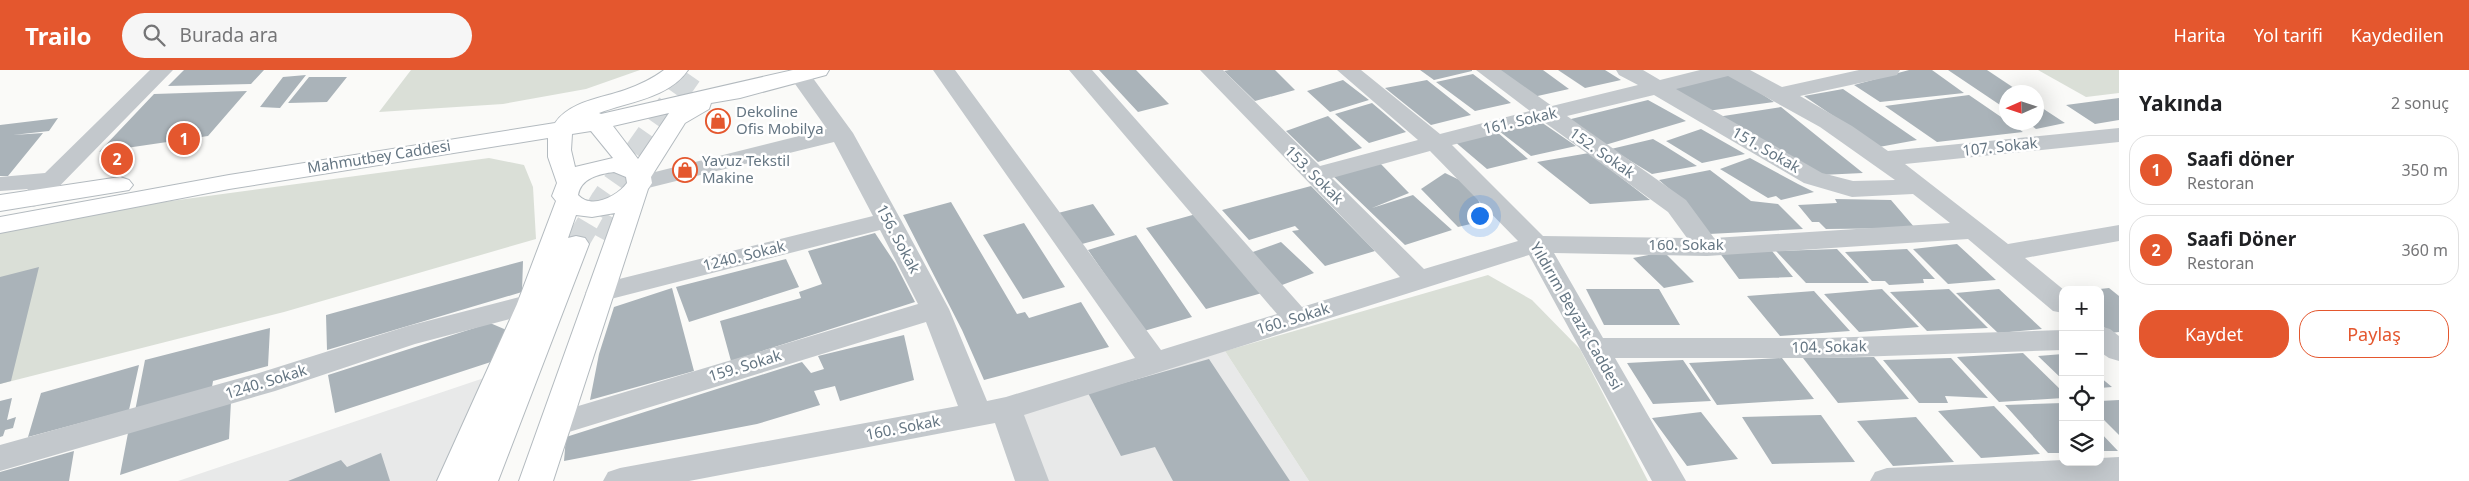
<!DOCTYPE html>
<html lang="tr">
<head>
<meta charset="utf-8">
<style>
	:root { --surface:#fff; --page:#f6f6f6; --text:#202124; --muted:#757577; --line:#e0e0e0; --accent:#e4572e }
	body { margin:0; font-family:"Noto Sans",sans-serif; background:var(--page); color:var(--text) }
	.controls { position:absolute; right:15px; bottom:15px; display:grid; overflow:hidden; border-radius:10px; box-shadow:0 5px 20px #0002 }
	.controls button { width:45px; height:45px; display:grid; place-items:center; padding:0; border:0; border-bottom:1px solid var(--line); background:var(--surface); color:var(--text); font:25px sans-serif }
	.compass { position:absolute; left:1999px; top:15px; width:45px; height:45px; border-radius:50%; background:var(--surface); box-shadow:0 5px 20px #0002; rotate:267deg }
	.you { position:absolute; left:1479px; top:145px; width:18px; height:18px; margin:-12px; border:4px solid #fff; border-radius:50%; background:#1a73e8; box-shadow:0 0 0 8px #1a73e833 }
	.badge { display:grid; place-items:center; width:32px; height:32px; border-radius:50%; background:var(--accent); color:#fff; font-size:16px; font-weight:700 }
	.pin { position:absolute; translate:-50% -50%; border:2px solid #fff; box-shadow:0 1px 5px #0006 }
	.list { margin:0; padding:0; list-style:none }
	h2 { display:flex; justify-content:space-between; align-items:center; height:65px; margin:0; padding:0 20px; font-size:21px }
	h2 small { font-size:16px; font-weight:400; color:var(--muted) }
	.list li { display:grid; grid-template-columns:32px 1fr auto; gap:15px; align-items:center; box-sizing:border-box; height:70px; margin:0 10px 10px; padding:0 10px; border:1px solid var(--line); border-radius:20px }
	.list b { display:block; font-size:19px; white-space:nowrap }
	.list p { margin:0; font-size:16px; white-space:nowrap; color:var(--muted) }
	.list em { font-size:16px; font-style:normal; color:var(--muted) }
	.actions { display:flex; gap:10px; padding:15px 20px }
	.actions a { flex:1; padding:11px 0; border:1px solid var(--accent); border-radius:20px; text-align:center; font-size:18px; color:var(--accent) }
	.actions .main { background:var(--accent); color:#fff }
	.icon { flex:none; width:28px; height:28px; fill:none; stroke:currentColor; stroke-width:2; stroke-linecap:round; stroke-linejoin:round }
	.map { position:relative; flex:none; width:2119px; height:411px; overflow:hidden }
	header { display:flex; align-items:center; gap:30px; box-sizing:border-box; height:70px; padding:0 25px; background:var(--accent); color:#fff }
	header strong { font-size:24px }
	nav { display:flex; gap:28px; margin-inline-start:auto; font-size:18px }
	.search { width:350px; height:45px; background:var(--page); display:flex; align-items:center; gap:12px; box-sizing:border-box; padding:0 18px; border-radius:28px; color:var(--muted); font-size:19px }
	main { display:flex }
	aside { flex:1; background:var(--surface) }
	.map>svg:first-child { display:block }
	.built { fill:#e8e9e9 }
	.green { fill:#dadfd7 }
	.building { fill:#aab3b9 }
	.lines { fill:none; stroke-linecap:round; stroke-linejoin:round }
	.secondary-tunnel { stroke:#d5d9db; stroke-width:24; stroke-dasharray:24 12; stroke-linecap:butt }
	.secondary-casing { stroke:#b3babf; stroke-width:2 }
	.street { fill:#c3c8cc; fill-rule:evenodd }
	.secondary { fill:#fff; fill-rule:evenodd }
	.labels { text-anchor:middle; stroke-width:5; stroke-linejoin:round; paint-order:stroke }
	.poi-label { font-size:15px; fill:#657683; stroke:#fff; text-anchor:start }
	.street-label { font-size:15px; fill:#657683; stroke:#fff }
</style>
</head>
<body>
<header>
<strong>Trailo</strong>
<div class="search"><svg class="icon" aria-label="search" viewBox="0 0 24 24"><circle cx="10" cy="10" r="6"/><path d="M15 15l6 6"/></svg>Burada ara</div>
<nav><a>Harita</a><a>Yol tarifi</a><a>Kaydedilen</a></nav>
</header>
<main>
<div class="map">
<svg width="2119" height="411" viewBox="0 0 2119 411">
	<rect width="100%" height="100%" fill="#fafaf8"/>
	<path class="built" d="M1225 281 1309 411H1039L1013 343Z
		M487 307 437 411H178Z"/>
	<path class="green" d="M411 0H640L586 19 503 34 379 42Z
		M2038 0H2119V23L2086 27Z
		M489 88 524 95 533 117 536 169 284 242 0 314V154Z
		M1488 205 1532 230 1580 279 1648 411H1309L1225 281Z"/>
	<path class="building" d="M184 0H264L251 14 168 16Z
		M1099 0H1136L1169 34 1138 42Z
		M1229 0H1275L1295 20 1255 31 1224 1Z
		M1420 0H1472V1L1434 10Z
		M1497 0H1543L1569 19 1533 27Z
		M1558 0H1605L1621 10 1585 18Z
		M1909 0H1932L1964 23 1880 32 1854 15Z
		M1948 0H1987L2020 22H2006V39Z
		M1473 4 1511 33 1475 41 1436 12Z
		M1731 4 1774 32 1707 41 1671 18Z
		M306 5 280 38 260 37 283 7Z
		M309 7H347L327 32 288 33Z
		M1343 10 1369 30 1330 42 1307 21Z
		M1427 10 1471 45 1431 55 1385 18Z
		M1843 19 1917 70 1879 77 1804 26Z
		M247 21 208 66 99 82 154 24Z
		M1969 25 2023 62 1937 72 1885 36Z
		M2119 28V50L2095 54 2066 35Z
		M1648 30 1686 51 1605 75 1567 50Z
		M1372 33 1406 62 1369 73 1335 44Z
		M2036 34 2065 53 2036 59 2027 52H2036Z
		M1781 37 1863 103 1821 105 1717 47Z
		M1328 46 1362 78 1318 92 1286 61Z
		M58 48 49 61 13 65 43 63 8 106H0V55Z
		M1541 52 1576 76 1531 86 1499 61Z
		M1701 59 1745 84 1702 93 1666 71Z
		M1496 61 1528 89 1487 99 1454 71Z
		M1653 69 1665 76 1697 96 1652 104 1611 79Z
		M1589 83 1650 130 1590 134 1537 92Z
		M1750 88 1798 114 1814 122 1781 130 1776 126 1768 128 1720 99Z
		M1378 91 1409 123 1372 138 1413 125 1452 160 1405 175 1330 103Z
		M1710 100 1751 131 1778 134 1803 159 1709 164 1689 136 1659 110Z
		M1445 103 1472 116 1487 150 1458 157 1421 119Z
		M1311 116 1375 181 1325 196 1292 161 1299 160 1295 156 1249 170 1222 140Z
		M1835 129 1891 130 1915 158 1826 159 1819 152H1812L1798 135 1837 133Z
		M951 132 1017 244 1025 242 1029 248 1081 232 1109 277 984 310 962 260 903 145Z
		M1093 134 1115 165 1082 174 1058 143Z
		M1196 144 1262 223 1206 239 1146 158Z
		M1024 153 1065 217 1023 229 983 165Z
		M875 163 895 193 915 232 731 291 720 251 801 228 799 222 822 214 808 181Z
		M1136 165 1192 247 1144 261 1088 180Z
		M1281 172 1314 203 1282 215 1250 183Z
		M1957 174 1996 210 1948 214 1913 179Z
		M1837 179 1869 213H1806L1776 181Z
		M1907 179 1935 209H1923L1924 213 1889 215 1885 211H1872L1845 182Z
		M1772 181 1793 207 1739 209 1719 182Z
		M1664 182 1694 212 1664 218 1633 188Z
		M786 189 799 217 689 252 676 217Z
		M523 191 522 222 327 280 326 245Z
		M39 197 11 311 0 314V207Z
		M672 218 694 301 590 330 599 284 614 237Z
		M2109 218 2119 226V262L2111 263 2100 254V219Z
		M1586 219H1659L1680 255H1604Z
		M1882 219 1919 257 1859 262 1824 224Z
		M1949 219 1988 258 1927 261 1890 222Z
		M1999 219 2042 259 1998 263 1956 223Z
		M1814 221 1850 261 1780 266 1747 226Z
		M490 253 511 262 503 288 335 343 328 305Z
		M270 258 268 296 213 311 212 317 135 341 145 290Z
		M904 265 914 310 840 331 835 316 814 321 820 335 757 354 564 391 566 367 802 292 811 303 824 299 818 286Z
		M2023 283 2063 322V328L1999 332 1957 287Z
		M2063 284V310L2038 286Z
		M1874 287 1909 329 1838 333 1803 288Z
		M1782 288 1814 329 1717 335 1689 293Z
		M1951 288 1988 328 1945 326 1948 333H1919L1883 290Z
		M1209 289 1290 411H1173L1155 377 1121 386 1088 323Z
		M1683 290 1711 331 1653 334 1627 293Z
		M139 295 129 340 28 367 41 323Z
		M2100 307 2112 317 2100 318Z
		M12 328 7 350 16 347 13 358 5 360 3 366 0 367V331Z
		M2119 330V365L2100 346V331Z
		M231 331 229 369 120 405 128 363Z
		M2063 333V383H2048L2005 335Z
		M1994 336 2040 384 1981 388 1938 341Z
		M1701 342 1738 389 1687 396 1652 348Z
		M1821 345 1855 392 1772 394 1742 347Z
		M1916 347 1954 392 1893 396 1857 351Z
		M2100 362 2118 381H2100Z
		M74 381 69 411H0V402Z
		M381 383 390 411H288L341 390 347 397Z"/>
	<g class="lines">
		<path class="secondary-tunnel" d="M604 170 625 132
			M576 174 603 129 693 0"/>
		<defs>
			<path id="secondary" d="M664 0H688C669 28 628 32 599 43L601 44 793 0H829L826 5 740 28 711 33 709 39 685 53 651 107 652 113 648 119 553 411H519L615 143 592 147 576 145 568 168 576 166 585 168 589 174 498 411H437L517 234 556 131 552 126 557 113 548 87V68L229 119 0 163V147L229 105 555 53C570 31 602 28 625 20 639 15 652 9 664 0ZM669 43 638 89 613 56ZM591 61 613 88 575 97 571 80 572 64ZM614 102 626 107 627 113C617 126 592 140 578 125 581 108 599 104 614 102Z
				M120 107 129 110 133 115 129 120 0 141V125Z"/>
		</defs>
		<use href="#secondary" class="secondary-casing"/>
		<path class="street" d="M150 0H173L42 134 33 137 24 134 20 129 28 119 0 121V107L45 103Z
			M791 0H807L853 63 901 150 949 239 987 331 1006 327 1135 288 933 0H955L1161 280 1277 244 1069 0H1092L1302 237 1400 207 1200 0H1223L1320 96 1418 70 1337 0H1361L1440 64 1530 41 1476 0H1501L1552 36 1638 15 1619 5 1616 0H1643L1660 10 1700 0H1750L1782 17 1859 0H1900L1897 5 1800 26 1852 56 1888 81 2119 58V72L1905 94 2008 174 2119 155V171L2025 188 2064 220 2063 243 2053 241 1968 169 1707 186 1554 183 1603 268H1824L2063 260V280L1824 288H1615L1686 411H1652L1529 185 1024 345 1049 411H1015L995 353 689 411H603L608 402 620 398 958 336 926 252 556 366 545 362 540 354 545 346 918 234 880 160 599 232 589 230 585 223 589 216 599 214 873 146 834 72 640 120 631 118 628 113 631 108 827 59 788 4ZM1728 6 1820 57 1895 110 1853 111 1822 103 1676 19ZM1654 25 1804 113 1852 127 1913 124 1950 153 1714 168 1686 130 1567 46ZM1544 52 1668 142 1687 168 1543 166 1452 75ZM1430 81 1518 171 1424 199 1332 108Z
			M531 224 541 227 545 234 541 241 415 274 275 321 0 401V375L259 303 408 256Z
			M2100 256 2110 259 2119 266V291L2109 288 2100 282Z
			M2119 387V411H1870L1875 402 1887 398 2063 390V392H2100V388Z"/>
		<use href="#secondary" class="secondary"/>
	</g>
	<defs>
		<symbol id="shop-ring" viewBox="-11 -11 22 22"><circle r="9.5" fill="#fff" stroke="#e4572e" stroke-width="1.5"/><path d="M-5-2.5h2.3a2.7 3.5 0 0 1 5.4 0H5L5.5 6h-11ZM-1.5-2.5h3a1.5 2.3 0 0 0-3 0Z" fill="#e4572e"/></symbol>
	</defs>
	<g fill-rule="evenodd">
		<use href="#shop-ring" x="704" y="37" width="28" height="28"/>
		<use href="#shop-ring" x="671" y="86" width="28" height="28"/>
	</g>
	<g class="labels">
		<g class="poi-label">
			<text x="736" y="47">Dekoline<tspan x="736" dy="17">Ofis Mobilya</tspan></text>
			<text x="702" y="96">Yavuz Tekstil<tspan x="702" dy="17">Makine</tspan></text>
		</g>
		<g class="street-label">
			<text transform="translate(1520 51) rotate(-13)" y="5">161. Sokak</text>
			<text transform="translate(2000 77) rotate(-6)" y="5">107. Sokak</text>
			<text transform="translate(1766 80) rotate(30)" y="5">151. Sokak</text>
			<text transform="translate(1602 83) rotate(35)" y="5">152. Sokak</text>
			<text transform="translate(379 87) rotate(-9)" y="5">Mahmutbey Caddesi</text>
			<text transform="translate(1314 105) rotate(45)" y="5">153. Sokak</text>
			<text transform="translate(898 169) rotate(62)" y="5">156. Sokak</text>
			<text x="1686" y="180">160. Sokak</text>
			<text transform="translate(744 186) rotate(-14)" y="5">1240. Sokak</text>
			<text transform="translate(1576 246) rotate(60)" y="5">Yıldırım Beyazıt Caddesi</text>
			<text transform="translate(1293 249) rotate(-17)" y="5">160. Sokak</text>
			<text transform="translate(1829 277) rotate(-1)" y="5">104. Sokak</text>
			<text transform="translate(745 296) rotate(-17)" y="5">159. Sokak</text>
			<text transform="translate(266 312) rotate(-17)" y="5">1240. Sokak</text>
			<text transform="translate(903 358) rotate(-11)" y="5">160. Sokak</text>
		</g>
	</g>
</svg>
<div class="controls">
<button>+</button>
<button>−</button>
<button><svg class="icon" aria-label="locate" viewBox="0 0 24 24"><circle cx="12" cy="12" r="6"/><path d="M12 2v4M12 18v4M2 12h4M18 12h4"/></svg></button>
<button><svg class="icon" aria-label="layers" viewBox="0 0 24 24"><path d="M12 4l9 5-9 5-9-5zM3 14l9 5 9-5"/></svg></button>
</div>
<svg class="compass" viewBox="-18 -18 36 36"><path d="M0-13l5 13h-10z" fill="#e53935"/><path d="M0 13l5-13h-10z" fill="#757577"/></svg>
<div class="you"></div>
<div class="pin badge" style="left:184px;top:69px">1</div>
<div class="pin badge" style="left:117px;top:89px">2</div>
</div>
<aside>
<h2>Yakında<small>2 sonuç</small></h2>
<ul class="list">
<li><span class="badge">1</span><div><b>Saafi döner</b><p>Restoran</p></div><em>350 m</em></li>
<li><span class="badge">2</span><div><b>Saafi Döner</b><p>Restoran</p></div><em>360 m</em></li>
</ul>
<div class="actions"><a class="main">Kaydet</a><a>Paylaş</a></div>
</aside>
</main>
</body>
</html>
